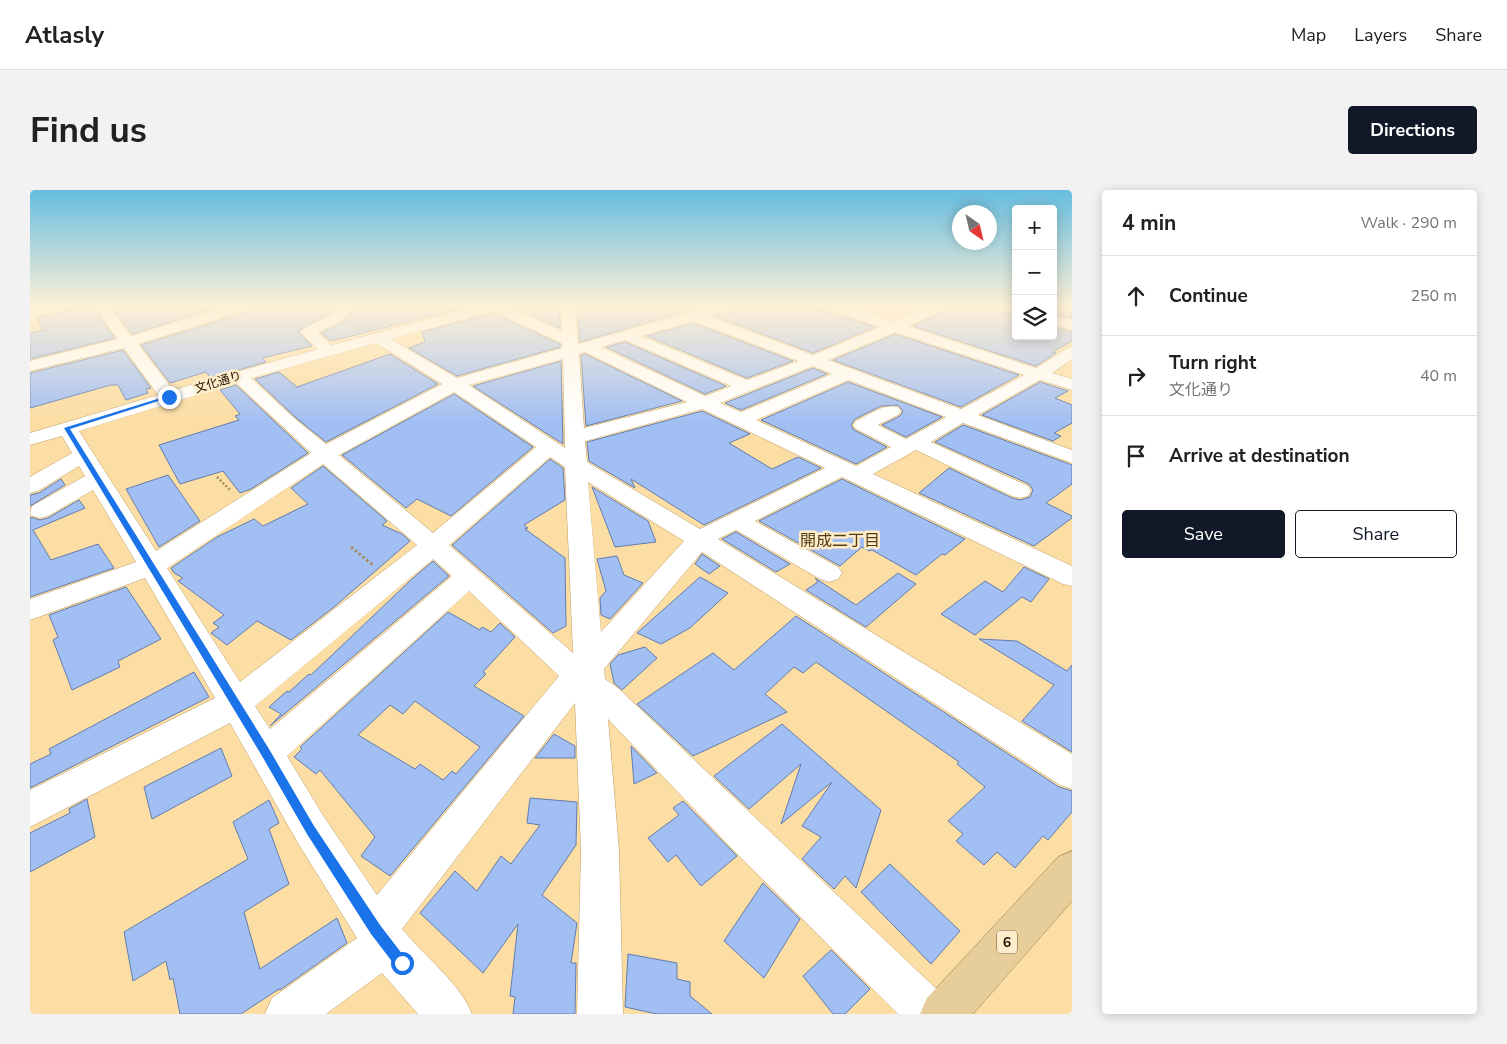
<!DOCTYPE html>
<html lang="en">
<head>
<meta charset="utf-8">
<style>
	:root { --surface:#fff; --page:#f2f2f2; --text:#202124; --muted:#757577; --line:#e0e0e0; --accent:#111827 }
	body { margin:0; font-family:"Nunito Sans","Noto Sans JP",sans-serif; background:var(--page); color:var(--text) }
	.controls { position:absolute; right:15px; top:15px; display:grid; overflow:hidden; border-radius:5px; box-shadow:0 2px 12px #0003 }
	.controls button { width:45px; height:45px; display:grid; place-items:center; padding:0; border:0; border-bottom:1px solid var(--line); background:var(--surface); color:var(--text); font:25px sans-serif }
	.compass { position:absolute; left:922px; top:15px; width:45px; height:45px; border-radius:50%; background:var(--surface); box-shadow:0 2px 12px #0003; rotate:146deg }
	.stop { position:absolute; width:15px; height:15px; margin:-11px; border:4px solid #1a73e8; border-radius:50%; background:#fff }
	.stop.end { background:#1a73e8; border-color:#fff; box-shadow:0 1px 5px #0008 }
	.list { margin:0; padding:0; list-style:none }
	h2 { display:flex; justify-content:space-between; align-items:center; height:65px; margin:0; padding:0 20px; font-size:21px }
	h2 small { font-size:16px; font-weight:400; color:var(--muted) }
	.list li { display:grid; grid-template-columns:32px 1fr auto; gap:15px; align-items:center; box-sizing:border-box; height:80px; padding:0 20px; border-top:1px solid var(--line) }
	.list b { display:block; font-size:19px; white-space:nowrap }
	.list p { margin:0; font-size:16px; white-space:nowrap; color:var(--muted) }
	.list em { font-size:16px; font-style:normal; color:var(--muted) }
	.actions { display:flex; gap:10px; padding:15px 20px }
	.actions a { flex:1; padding:11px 0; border:1px solid var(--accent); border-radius:5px; text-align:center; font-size:18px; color:var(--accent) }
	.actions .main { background:var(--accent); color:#fff }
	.icon { flex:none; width:28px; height:28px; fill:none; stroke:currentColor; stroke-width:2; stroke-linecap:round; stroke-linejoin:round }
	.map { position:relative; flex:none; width:1042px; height:824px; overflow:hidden; border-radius:5px }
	header { display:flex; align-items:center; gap:30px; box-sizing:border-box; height:70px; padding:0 25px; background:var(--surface); border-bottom:1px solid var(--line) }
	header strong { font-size:24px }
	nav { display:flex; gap:28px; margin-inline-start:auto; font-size:18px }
	.intro { display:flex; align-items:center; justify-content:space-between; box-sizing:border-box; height:120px; padding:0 30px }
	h1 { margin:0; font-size:35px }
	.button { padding:12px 22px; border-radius:5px; background:var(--accent); color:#fff; font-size:18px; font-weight:700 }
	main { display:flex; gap:30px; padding:0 30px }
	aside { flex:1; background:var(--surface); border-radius:5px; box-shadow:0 2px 12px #0003 }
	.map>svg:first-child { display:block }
	.building { fill:#a2bff4; stroke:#627cad; fill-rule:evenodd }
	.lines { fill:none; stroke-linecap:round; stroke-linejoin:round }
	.minor-casing { stroke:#bc9e66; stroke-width:1 }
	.major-casing { stroke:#957539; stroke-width:1 }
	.path-far1 { stroke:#a58e63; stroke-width:2.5; stroke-dasharray:2 2; stroke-linecap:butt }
	.path { stroke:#a58e63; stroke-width:3; stroke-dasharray:2.5 2.5; stroke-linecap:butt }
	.minor { fill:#fff; fill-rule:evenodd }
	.major { fill:#e6cd9a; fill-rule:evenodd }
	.route { fill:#1a73e8 }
	.labels { text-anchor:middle; stroke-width:5; stroke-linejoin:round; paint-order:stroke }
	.far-street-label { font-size:12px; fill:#1d1200; stroke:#ffecca }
	.shield { fill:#ffecca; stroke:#61533d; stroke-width:1 }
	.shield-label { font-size:14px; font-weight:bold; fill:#1d1200 }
	.neighbourhood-label { font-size:16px; fill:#523d12; stroke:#ffecca }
</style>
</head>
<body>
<header>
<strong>Atlasly</strong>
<nav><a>Map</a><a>Layers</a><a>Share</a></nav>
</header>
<div class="intro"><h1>Find us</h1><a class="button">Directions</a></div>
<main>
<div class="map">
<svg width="1042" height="824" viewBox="0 0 1042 824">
	<rect width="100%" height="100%" fill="#fcdda3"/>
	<path class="building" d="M57 116H62L85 148 0 169V143L14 140 7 128Z
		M81 116H191L102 144Z
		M223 116H307L301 122 269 141V143L282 156 232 168 236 172 180 188 176 182 140 193 111 155 220 121Z
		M327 116H440L301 151 291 143 313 132Z
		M481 116H529L530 138Z
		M547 116H674L550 152Z
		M708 116H763L773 120 778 118 785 120 790 119 845 137 783 163 684 126 704 121Z
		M925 116H962L967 121 986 126V146H1023V137L1042 142V151L1022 162 1026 163 1006 176 883 136Z
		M1023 116H1042V128L1023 124Z
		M463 123 530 154V157L427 186 379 158 395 152 392 142Z
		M663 133 763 171 717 188 617 146Z
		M865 144 989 185 931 217 803 170Z
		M595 152 696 196 675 204 576 157Z
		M93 160 121 198 116 199 118 203 96 210 88 195H81L0 218V183Z
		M360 164 408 194 296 252 265 227 225 189 249 182 267 197Z
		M555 164 652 211 556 236 551 165Z
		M531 171 533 254 443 196Z
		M783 178 797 184 711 220 695 213Z
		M818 192 912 227 876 247 852 235 870 226 873 221 868 215 851 216 825 229 821 235 824 240 857 257 826 274 731 230Z
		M1010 192 1038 201 1025 208 1042 215V233L1024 243 1031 246 1023 251 952 225Z
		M206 195 278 263 221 299 210 303 193 281 150 294 129 255 209 230 205 226 210 224 190 200Z
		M424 204 503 257 421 326 387 309 376 318 312 265Z
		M672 221 720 244 699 253 742 279 768 267 791 278 674 335 601 289 605 298 559 271 557 252Z
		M933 235 1042 275V294L1016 313 1042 326V328L1004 356 889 303 919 278 982 308 990 310 1000 307 1003 300 999 294 905 252Z
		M520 269 533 278 535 310 494 335 498 338 495 339 535 368 536 436 523 443 422 355Z
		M293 276 357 331 352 335 372 344 380 351 304 417 261 450 227 431 197 455 181 443 189 437 183 433 194 425 148 391 153 388 144 383 141 378 187 347 224 329 233 336 278 314 261 298Z
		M138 285 170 331 129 357 96 299Z
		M31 289 35 295 0 316V305L9 303Z
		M812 289 935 349 915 365 912 364 886 385 842 360 839 361 832 357 810 376 729 331Z
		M562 297 618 331 626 352 585 357Z
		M49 310 55 318 3 340 21 370 68 354 84 378 0 407V327L10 330 18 328Z
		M706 342 760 374 746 382 692 349Z
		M672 364 690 376 679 384 665 374Z
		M587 366 594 385 613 393 580 429 571 425 570 408 576 401 567 369Z
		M403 371 419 386 240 536 251 524 239 517 257 501 259 502 279 484 281 485 383 388Z
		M994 377 1019 389 1001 412 992 407 945 445 911 424 955 391 973 402Z
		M868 383 886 394 836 437 776 400 788 392 785 388 826 415Z
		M670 387 698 403 660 438 631 454 607 443Z
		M96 397 131 449 88 471 90 477 42 500 23 450 28 447 19 425Z
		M418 422 450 440 452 437 461 442 470 433 485 447 453 482 456 484 444 496 494 526 360 686 331 666 345 647 290 580 286 584 264 567 272 559 270 557ZM385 511 450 557 426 584 422 581 413 590 390 574 385 579 328 545 360 515 373 524Z
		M766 426 1029 597 1042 601V622L1018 650 1013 646 985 678 967 662 954 675 926 651 933 644 918 631 955 597 927 574 929 572 786 472 773 483 764 477 735 504 757 522 663 566 607 514 683 463 704 480Z
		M949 449 987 451 1037 481 1042 475V562L992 531 1024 495Z
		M615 457 627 468 592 500 584 493 580 474 588 465Z
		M164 482 179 507 0 598V574L21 564 19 559Z
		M752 534 851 620 826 698 815 686 804 699 772 669 791 647 772 636 802 592 751 634 771 574 719 619 684 586Z
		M524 544 545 556V568H505Z
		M601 556 627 583 604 594Z
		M191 558 202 586 122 629 114 597Z
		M500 608 547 612 546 655 512 705 547 733 541 773H546L545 824H483L485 807 480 806 488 734 453 783 390 723 425 681 447 701 471 666 481 674 510 635 497 633Z
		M57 609 65 647 0 682V643L40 623 39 619Z
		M239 610 249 633 239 639 259 694 214 722 230 779 307 728 317 753 250 800 249 799 211 824H150L143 788 140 790 136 771 103 791 94 742 218 669 203 632Z
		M653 611 707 666 671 696 646 665 638 672 618 648 649 625 643 618Z
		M860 674 930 741 901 774 831 702Z
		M733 693 770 729 734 788 694 751Z
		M801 760 840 799 815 824H803L773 786Z
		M598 764 647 773V789L660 792V806L682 824H627L595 817Z"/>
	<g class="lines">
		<defs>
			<path id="minor" d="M15 116H42L40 119 0 128V120Z
				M64 116H79L101 146 198 116H221L219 119 108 154 143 200 288 159 270 142 273 139 302 124 310 116H325L312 130 288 143 302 155 448 116H476L532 141 531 116H545L548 154 682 116H706L704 119 678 126 783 165 850 137 797 119 795 116H817L863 131 899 116H919L917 119 878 136 1006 178 1036 159 1042 157V169L1022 183 1042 189V200L1010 190 948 225 1042 260V273L933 233 901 252 998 296 1001 301 998 306 990 308 982 306 886 260 843 284 1042 376V396L1033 394 812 287 725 331 808 377 812 383 808 389 799 392 790 389 706 340 688 349 1042 564V599L1030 595 672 362 574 479 575 489 588 498 916 808 923 824H868L710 667 578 529 589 660 593 824H547L551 660 545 513 372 739C394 766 429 792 442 824H388L352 783 296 824H235L242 808 327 748 268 653 200 533 0 637V600L185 508 115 388 0 430V409L106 372 63 300 18 326 10 328 2 326 0 324 2 316 55 286 49 276 8 301 0 303V287L42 263 32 246 0 255V243L128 205 94 158 0 181V171L88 149ZM463 121 532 153V158L427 188 361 149ZM663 131 768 171 717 190 611 146ZM865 142 994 185 931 219 798 170ZM595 150 701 196 675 206 571 157ZM346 153 412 194 296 254 264 228 221 188ZM555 162 657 212 554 238 549 164ZM533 169 535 258 439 195ZM783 176 802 184 711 222 690 213ZM818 190 916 227 876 249 848 235 868 225 871 221 868 217C853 213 839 225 826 231L823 235 826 239 861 257 826 276 726 230ZM206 193 281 263 126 361 49 241ZM424 202 506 257 403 343 309 265ZM672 219 795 278 670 339 557 272 555 251ZM520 267 535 277 543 463 419 355ZM293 274 387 355 210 492 137 378ZM558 292 654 351 571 442ZM403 369 422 386 240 539 225 516ZM439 401 529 486 347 705 294 627 257 566Z
				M965 116H986V124L967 119Z
				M1023 126 1042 130V140L1023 135Z"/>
			<path id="major" d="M1042 661V711L943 824H890L897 808 1028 667Z"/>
		</defs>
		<use href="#minor" class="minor-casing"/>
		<use href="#major" class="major-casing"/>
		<path class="path-far1" d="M187 287 201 301"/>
		<path class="path" d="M321 357 344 376"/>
		<use href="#minor" class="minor"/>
		<use href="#major" class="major"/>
	</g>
	<linearGradient id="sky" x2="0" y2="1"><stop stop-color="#66bde0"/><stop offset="0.5" stop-color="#fef0d6"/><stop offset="1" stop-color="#fef0d6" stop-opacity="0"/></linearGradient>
	<rect width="1042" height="232" fill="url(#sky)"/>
	<path class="route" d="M137 206 141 207 40 239 239 559 284 636 350 735 376 769 378 773 376 778 372 780 367 778 341 744 277 644 232 566 34 238Z"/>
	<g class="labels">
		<g class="far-street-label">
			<text transform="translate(188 192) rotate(-17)" y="4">文化通り</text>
		</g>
		<rect class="shield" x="967" y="740.5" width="20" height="23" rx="4"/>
		<g class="shield-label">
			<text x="977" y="757">6</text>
		</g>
		<g class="neighbourhood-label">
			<text x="810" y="356">開成二丁目</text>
		</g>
	</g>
</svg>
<div class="controls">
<button>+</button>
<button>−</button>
<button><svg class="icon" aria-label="layers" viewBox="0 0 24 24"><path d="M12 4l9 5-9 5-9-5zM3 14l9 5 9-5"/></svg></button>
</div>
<svg class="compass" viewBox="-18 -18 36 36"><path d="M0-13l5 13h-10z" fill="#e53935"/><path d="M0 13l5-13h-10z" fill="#757577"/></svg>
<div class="stop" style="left:372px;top:773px"></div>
<div class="stop end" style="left:139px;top:207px"></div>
</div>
<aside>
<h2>4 min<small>Walk · 290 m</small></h2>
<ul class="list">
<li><svg class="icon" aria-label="ahead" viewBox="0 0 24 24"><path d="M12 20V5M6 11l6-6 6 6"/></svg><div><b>Continue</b></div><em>250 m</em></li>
<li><svg class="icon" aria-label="right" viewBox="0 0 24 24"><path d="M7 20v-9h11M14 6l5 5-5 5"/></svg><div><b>Turn right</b><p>文化通り</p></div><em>40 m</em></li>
<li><svg class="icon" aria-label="arrive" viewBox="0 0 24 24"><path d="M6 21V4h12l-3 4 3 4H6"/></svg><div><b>Arrive at destination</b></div></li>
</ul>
<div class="actions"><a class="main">Save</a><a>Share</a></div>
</aside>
</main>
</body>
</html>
